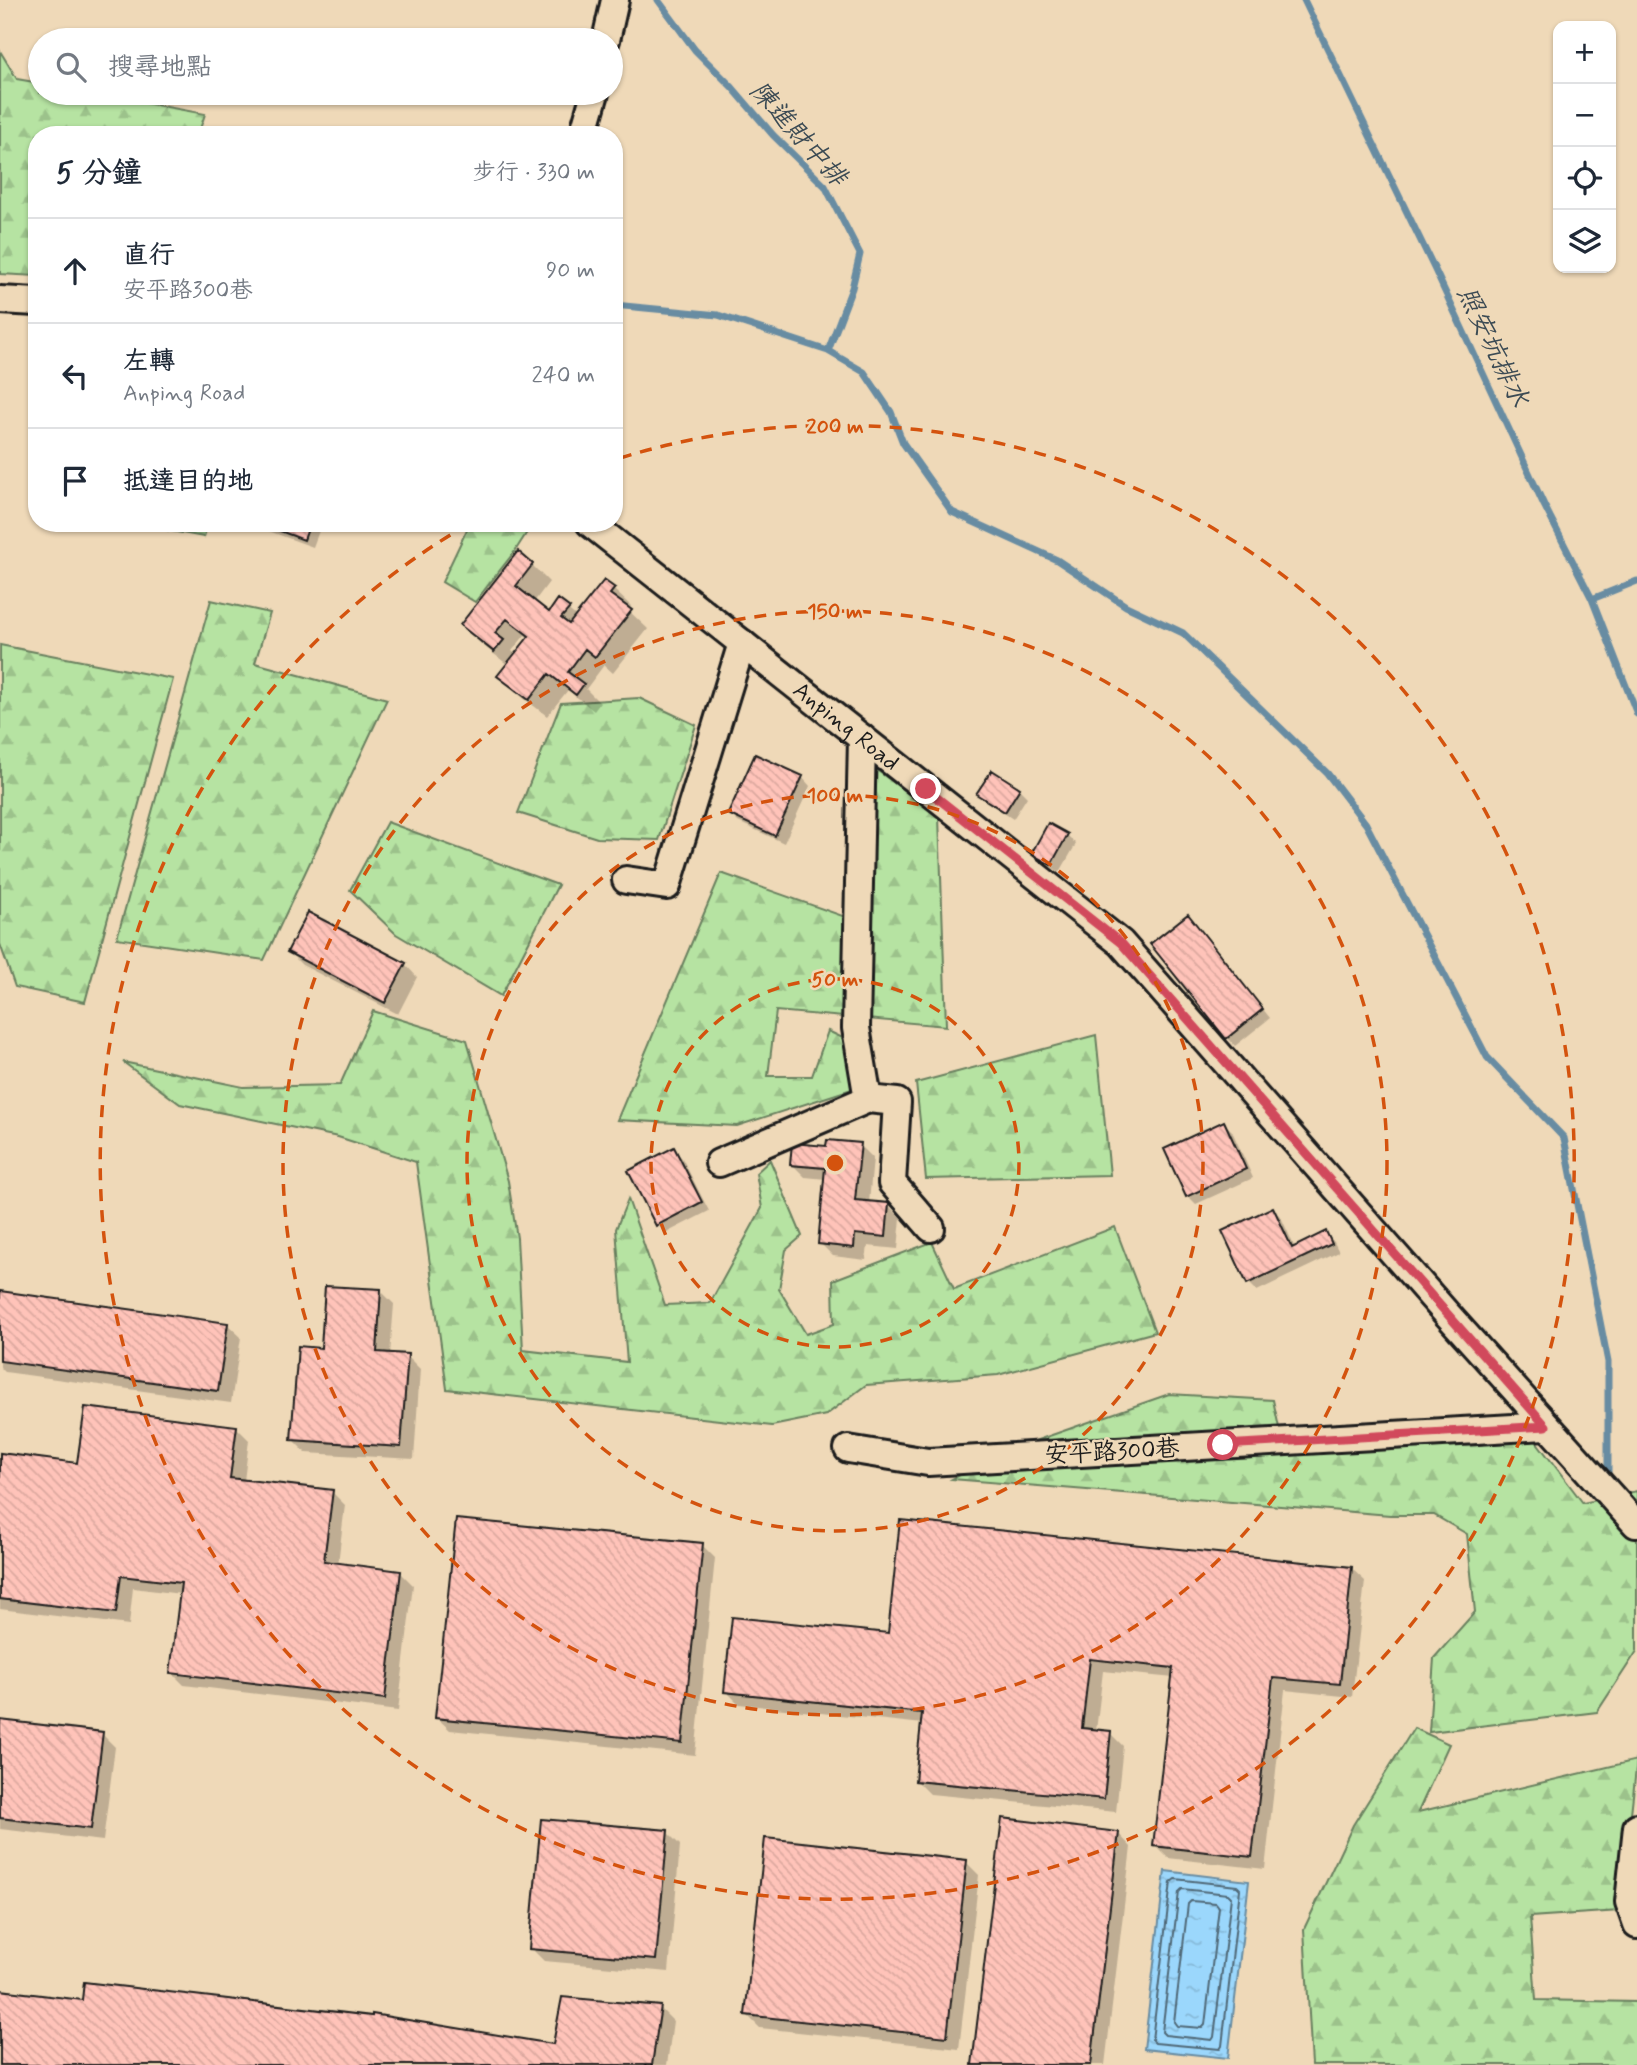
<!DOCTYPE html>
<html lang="zh-TW">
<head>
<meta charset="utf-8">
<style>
	:root { --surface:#fff; --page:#f6f6f7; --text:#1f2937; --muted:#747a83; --line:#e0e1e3 }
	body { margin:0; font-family:Mynerve,"LXGW WenKai TC",sans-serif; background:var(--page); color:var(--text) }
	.controls { position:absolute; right:21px; top:21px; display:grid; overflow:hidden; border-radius:14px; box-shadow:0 2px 5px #0004 }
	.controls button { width:63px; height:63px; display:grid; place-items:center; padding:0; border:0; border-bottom:2px solid var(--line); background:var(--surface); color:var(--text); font:35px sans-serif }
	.stop { position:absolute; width:21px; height:21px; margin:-16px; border:5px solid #d1495b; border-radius:50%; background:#fff }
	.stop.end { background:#d1495b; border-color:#fff; box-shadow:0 2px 7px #0008 }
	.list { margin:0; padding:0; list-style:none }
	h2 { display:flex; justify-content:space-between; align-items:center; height:91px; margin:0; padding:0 28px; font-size:30px }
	h2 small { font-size:23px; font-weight:400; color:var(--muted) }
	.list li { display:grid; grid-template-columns:46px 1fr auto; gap:21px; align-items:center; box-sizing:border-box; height:105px; padding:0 28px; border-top:2px solid var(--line) }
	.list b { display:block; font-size:26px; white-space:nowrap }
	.list p { margin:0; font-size:23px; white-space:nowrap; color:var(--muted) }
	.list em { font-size:23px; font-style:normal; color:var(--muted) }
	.icon { flex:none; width:38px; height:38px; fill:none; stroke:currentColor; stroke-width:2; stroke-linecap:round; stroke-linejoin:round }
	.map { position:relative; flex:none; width:1637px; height:2065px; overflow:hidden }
	.search { position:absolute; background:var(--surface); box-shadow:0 2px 5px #0004; left:28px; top:28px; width:595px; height:77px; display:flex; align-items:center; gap:18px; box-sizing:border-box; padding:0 24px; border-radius:38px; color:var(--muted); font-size:26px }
	.panel { position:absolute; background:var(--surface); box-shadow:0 2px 5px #0004; left:28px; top:126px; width:595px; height:406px; border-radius:28px }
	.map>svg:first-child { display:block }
	.forest { fill:url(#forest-firs); stroke:#69805f; stroke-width:2 }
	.water { fill:url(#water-ripples); stroke:#688ca2; stroke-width:2 }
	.shadow { fill:#0003; fill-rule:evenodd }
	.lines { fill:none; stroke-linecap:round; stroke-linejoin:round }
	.shore { stroke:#4f6776; stroke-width:2 }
	.stream { stroke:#688ca2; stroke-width:7 }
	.building { fill:url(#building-back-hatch); stroke:#1c1c1c; stroke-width:2 }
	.minor-casing { stroke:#1c1c1c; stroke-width:32 }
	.minor { stroke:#efd9b8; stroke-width:26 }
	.route { stroke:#d1495b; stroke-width:9 }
	.ring { fill:none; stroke:#d4530e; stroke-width:3.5; stroke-dasharray:12 9 }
	.labels { text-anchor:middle; stroke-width:5; stroke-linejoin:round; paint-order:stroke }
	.street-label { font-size:24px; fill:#1c1c1c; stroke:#efd9b8 }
	.water-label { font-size:26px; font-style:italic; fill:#3c4b54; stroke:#efd9b8 }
	.centre { fill:#d4530e; stroke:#efd9b8; stroke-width:3.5 }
	.ring-label { font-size:21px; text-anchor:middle; font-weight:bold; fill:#d4530e; stroke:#efd9b8; stroke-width:5; stroke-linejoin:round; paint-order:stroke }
</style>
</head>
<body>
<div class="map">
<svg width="1637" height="2065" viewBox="0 0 1637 2065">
	<defs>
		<pattern id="forest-firs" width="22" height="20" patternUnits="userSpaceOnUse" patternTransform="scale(1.75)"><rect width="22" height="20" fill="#b6e3a2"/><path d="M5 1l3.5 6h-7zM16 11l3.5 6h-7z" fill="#9cc28b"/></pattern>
		<pattern id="water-ripples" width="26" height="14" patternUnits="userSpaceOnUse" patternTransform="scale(1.75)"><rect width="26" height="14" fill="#9bd7fc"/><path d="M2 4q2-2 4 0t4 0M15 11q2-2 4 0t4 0" fill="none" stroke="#85b8d7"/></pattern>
		<pattern id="building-back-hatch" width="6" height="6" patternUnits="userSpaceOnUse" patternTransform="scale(1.75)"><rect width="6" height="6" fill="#ffc3b9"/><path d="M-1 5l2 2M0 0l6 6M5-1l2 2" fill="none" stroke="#daa79e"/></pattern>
	</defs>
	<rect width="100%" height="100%" fill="#efd9b8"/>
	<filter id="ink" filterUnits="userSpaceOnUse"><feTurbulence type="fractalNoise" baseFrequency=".0143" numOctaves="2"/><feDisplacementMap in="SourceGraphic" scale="14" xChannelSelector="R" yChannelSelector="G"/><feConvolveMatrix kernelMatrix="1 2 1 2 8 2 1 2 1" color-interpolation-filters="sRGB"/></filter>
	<g filter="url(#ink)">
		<path class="forest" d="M0 51 17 79 40 83V93H91L205 114 198 135H37V276L0 274Z
			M129 523H208L204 537Z
			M470 523H533L515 551 475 602 442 582Z
			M211 600 270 613 255 663 387 699 264 960 117 938Z
			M0 645 173 679 85 1002 15 987 0 944Z
			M639 698 696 725 659 840 597 838 518 813 561 703Z
			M867 763 939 816 946 1026 776 1011 768 1076H812L828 1031 849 1041 855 1088 737 1126 617 1120 721 873 848 918Z
			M387 822 558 885 501 996 396 934 350 890Z
			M373 1011 467 1040 508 1181 517 1238 523 1350 627 1362 616 1229 628 1199 665 1305 710 1303 762 1208 756 1173 770 1160 802 1236 786 1250 779 1289 806 1334 834 1324 833 1280 932 1242 954 1289 1115 1227 1155 1332 998 1375 866 1385 826 1415 772 1426 447 1389 416 1162 338 1137 180 1104 123 1062 243 1087 340 1085Z
			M1096 1035 1110 1175 926 1179 916 1083Z
			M1169 1394 1273 1400 1281 1437 1526 1428 1583 1503 1637 1491V1651L1597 1712 1429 1732 1434 1658 1475 1612 1467 1534 1434 1515H1390L952 1479 1009 1450Z
			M1414 1728 1449 1744 1418 1812 1637 1760 1620 1911 1530 1917 1536 2000 1637 2002V2065H1312L1304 1929 1353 1825Z"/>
		<path class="water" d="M1165 1871 1249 1881 1228 2058 1144 2049Z"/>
		<path class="shadow" d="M257 523H322L313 547 263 529Z
			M532 565 549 582 534 602 549 614 559 602 577 617 613 589 631 606 628 610 648 629 613 673 604 665 586 689 600 703 594 711 568 690 547 716 517 693 500 676 508 665 480 643 462 625ZM525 635 529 638 516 655 512 651Z
			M802 777 810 786 784 843 738 822 730 814Z
			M1019 789 1027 797 1013 819 987 802 979 794Z
			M1049 825 1067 835 1076 844 1060 872 1042 862 1033 854Z
			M1196 925 1270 1018 1235 1046 1227 1037Z
			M289 952 405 964 417 977 398 1014 302 965Z
			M1224 1123 1232 1131 1253 1178 1196 1204 1188 1196Z
			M860 1145 873 1158 869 1203 888 1205 901 1218 898 1249 868 1246 866 1260 833 1256 820 1243 826 1179 805 1177 792 1164 828 1148Z
			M673 1149 682 1158 709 1211 666 1233 657 1225Z
			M1272 1209 1281 1217 1295 1248 1326 1233 1334 1242 1339 1252 1257 1291 1249 1283Z
			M381 1291 394 1304 390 1355 407 1356 420 1369 414 1459 306 1453 293 1440 322 1350Z
			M0 1301 227 1324 241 1337 231 1403 5 1372 0 1367Z
			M236 1427 249 1440 244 1481 332 1492 345 1505 338 1564 400 1572 413 1585 398 1711 184 1685 171 1672 181 1594 133 1588 129 1625 0 1609V1455L79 1465Z
			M702 1545 715 1558 695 1755 450 1730 436 1717Z
			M1351 1568 1365 1581 1352 1697 1285 1690 1265 1869 1168 1858 1155 1845 1174 1678 1103 1671 1096 1731 1110 1733 1123 1746 1116 1812 930 1794 917 1781 923 1724 739 1704 726 1691 890 1635Z
			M0 1722 102 1734 115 1747 103 1841 0 1829Z
			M667 1832 680 1845 669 1972 544 1961 531 1948Z
			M1118 1833 1131 1847 1105 2065H974Z
			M966 1862 979 1875 959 2049 760 2028 747 2015Z
			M0 1992 84 2002 555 2046 660 2008 673 2021 667 2065H0Z"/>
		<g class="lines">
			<path class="shore" d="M1175 1879 1237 1886 1240 1889 1222 2046 1220 2049 1155 2043 1152 2040 1171 1882Z
				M1182 1889 1228 1894 1231 1897 1214 2037 1212 2040 1165 2035 1162 2032 1179 1892Z
				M1191 1901 1216 1903 1219 1907 1205 2025 1202 2028 1177 2026 1174 2022 1188 1904Z"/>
			<path class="stream" d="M658 0 695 50 732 87 773 135 825 186 860 254 852 288 828 351
				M1304 0 1435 270 1544 505 1592 599 1637 714
				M614 305 718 315 828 351 864 372 891 412 903 443 952 512 1057 560 1126 606 1183 633 1327 773 1366 824 1487 1057 1564 1138 1608 1362V1479
				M1592 599 1637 581"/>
		</g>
		<path class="building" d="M259 523H310L304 540Z
			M518 551 533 564 516 586 549 612 558 599 570 608 561 618 569 624 604 580 615 588 610 594 632 610 595 657 585 649 568 672 584 684 576 695 549 674 529 700 497 676 529 636 507 619 495 633 504 640 494 652 460 625Z
			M755 754 803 776 775 836 728 814Z
			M992 770 1020 788 1005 812 976 794Z
			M1048 823 1068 834 1051 865 1031 854Z
			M308 912 406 963 385 1003 287 952Z
			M1188 914 1263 1009 1226 1039 1150 944Z
			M1224 1121 1246 1169 1186 1197 1164 1149Z
			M827 1140 861 1143 855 1200 889 1203 886 1237 855 1234 854 1248 818 1244 825 1168 790 1165 792 1143 826 1146Z
			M674 1147 702 1202 656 1226 628 1171Z
			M1273 1207 1292 1248 1326 1231 1332 1244 1247 1284 1222 1231Z
			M325 1286 381 1289 377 1352 408 1354 401 1447 291 1440 298 1346 321 1348Z
			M0 1291 228 1323 218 1391 0 1361Z
			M85 1407 237 1426 230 1478 333 1490 324 1561 401 1571 385 1699 170 1673 181 1583 121 1576 116 1613 0 1599V1453L77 1463Z
			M456 1519 703 1543 682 1743 435 1718Z
			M900 1520 1352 1567 1340 1684 1273 1678 1252 1857 1153 1846 1173 1668 1090 1659 1082 1728 1111 1731 1104 1799 915 1781 922 1713 724 1692 732 1617 888 1633Z
			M0 1720 103 1732 91 1829 0 1818Z
			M1002 1818 1119 1832 1091 2065H972Z
			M541 1819 668 1830 656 1960 529 1949Z
			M765 1838 967 1860 947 2037 745 2015Z
			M84 1982 372 2016V2014L553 2044 562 1997 661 2006 652 2065H0V1990L82 2000Z"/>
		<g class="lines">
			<defs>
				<g id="minor">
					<path d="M606 40 615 0"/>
					<path d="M583 135 595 93"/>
					<path d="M0 300 37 302"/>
					<path id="s1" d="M590 523 1121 943 1447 1314 1636 1524"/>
					<path d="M626 880 667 886 742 643"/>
					<path d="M868 1099 897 1102 892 1183 931 1228"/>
					<path d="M719 1163 868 1099 856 1028 862 738"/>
					<path d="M848 1449 928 1462 1546 1426"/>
					<path d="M1637 1827 1629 1902 1637 1925"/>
				</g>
			</defs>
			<use href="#minor" class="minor-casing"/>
			<use href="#minor" class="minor"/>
		</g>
	</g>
	<g class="lines" filter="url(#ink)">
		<path class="route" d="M926 789 1121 943 1546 1426 1223 1445"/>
	</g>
	<g class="ring">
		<circle cx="835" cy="1163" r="184"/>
		<circle cx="835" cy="1163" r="368"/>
		<circle cx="835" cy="1163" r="552"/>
		<path d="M620 458A737 737 0 1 1 467 525"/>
	</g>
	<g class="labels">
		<g class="street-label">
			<text dy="8" stroke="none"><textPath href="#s1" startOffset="327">Anping Road</textPath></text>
			<text transform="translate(1112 1451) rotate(-3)" y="8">安平路300巷</text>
		</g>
		<g class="water-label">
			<text transform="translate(799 133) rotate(48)" y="9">陳進財中排</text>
			<text transform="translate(1494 346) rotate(64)" y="9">照安坑排水</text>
		</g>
	</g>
	<circle cx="835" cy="1163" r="10" class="centre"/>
	<g class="ring-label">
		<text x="835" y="433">200 m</text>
		<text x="835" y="618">150 m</text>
		<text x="835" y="802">100 m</text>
		<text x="835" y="986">50 m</text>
	</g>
</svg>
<div class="controls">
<button>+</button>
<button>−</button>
<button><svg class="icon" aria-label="locate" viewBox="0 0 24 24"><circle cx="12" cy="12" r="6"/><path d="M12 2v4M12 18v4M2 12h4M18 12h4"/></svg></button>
<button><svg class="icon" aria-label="layers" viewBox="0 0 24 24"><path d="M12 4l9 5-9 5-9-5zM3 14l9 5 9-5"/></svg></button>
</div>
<div class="stop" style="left:1223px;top:1445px"></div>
<div class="stop end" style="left:926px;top:789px"></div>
<div class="search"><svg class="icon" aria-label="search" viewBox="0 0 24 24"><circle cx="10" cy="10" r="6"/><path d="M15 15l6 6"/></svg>搜尋地點</div>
<section class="panel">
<h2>5 分鐘<small>步行 · 330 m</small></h2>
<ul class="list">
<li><svg class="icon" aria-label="ahead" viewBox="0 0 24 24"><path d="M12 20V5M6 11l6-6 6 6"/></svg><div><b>直行</b><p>安平路300巷</p></div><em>90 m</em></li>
<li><svg class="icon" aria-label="left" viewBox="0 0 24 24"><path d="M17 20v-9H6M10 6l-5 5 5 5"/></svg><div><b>左轉</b><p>Anping Road</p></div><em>240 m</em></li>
<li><svg class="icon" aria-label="arrive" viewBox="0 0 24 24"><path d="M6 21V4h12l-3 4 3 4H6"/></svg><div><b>抵達目的地</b></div></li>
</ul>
</section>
</div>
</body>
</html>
